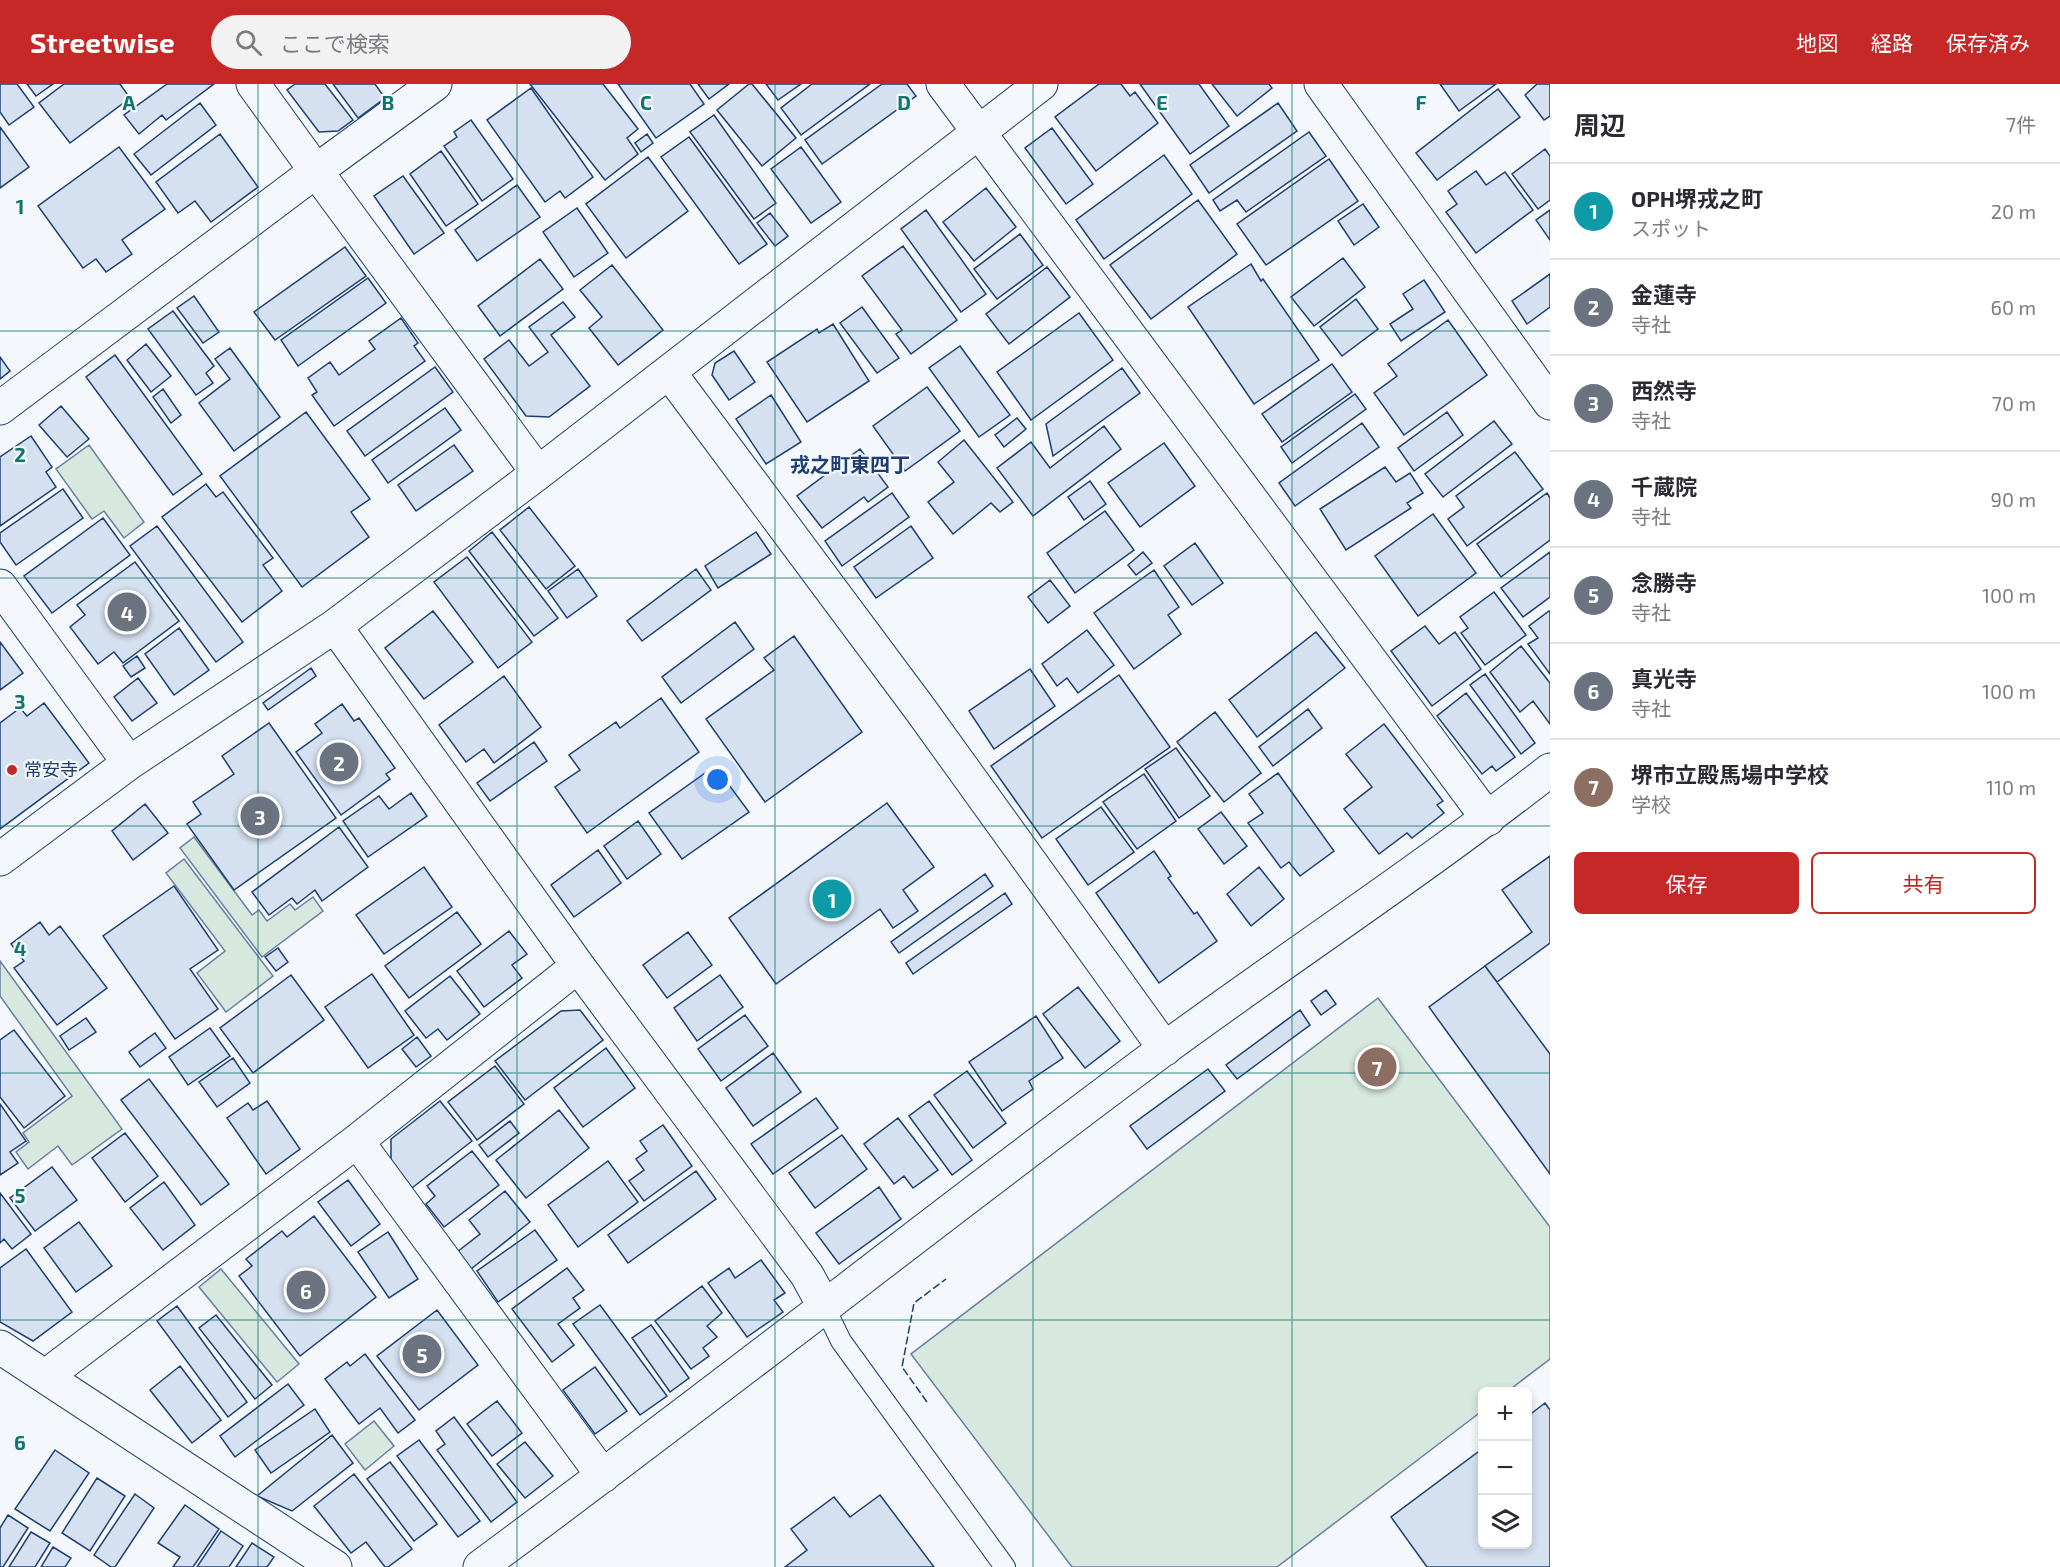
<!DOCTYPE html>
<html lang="ja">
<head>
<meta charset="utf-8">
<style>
	:root { --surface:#fff; --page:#f2f2f3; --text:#2b2b33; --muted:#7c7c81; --line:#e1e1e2; --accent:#c62828 }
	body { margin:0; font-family:"Exo 2","Noto Sans JP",sans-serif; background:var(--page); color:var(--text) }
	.controls { position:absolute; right:18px; bottom:18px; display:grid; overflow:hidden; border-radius:9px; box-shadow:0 3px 9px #0003 }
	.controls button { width:54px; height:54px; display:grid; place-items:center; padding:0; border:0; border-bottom:2px solid var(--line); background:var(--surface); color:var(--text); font:30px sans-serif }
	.you { position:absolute; left:718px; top:696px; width:21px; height:21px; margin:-15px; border:4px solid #fff; border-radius:50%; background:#1a73e8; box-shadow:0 0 0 9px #1a73e833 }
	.badge { display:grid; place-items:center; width:39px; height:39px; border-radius:50%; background:var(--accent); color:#fff; font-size:20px; font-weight:700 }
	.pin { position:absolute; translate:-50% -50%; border:3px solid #fff; box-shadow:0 2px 6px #0006 }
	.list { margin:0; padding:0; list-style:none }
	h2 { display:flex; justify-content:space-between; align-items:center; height:78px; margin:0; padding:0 24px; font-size:26px }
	h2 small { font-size:20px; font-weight:400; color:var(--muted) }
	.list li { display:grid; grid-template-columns:39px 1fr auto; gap:18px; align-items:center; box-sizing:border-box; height:96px; padding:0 24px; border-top:2px solid var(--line) }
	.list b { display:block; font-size:22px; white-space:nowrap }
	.list p { margin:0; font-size:20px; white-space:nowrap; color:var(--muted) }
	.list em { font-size:20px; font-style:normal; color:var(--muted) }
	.actions { display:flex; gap:12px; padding:18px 24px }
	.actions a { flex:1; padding:14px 0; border:2px solid var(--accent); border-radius:9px; text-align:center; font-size:21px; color:var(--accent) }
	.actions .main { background:var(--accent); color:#fff }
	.icon { flex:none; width:33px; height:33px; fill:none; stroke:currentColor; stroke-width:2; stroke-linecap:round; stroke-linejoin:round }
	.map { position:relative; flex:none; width:1550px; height:1483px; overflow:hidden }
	header { display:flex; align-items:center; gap:36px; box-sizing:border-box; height:84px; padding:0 30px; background:var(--accent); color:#fff }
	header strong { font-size:28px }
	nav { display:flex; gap:33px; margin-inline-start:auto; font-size:21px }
	.search { width:420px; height:54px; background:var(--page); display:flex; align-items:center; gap:15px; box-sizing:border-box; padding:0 21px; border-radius:33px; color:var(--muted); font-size:22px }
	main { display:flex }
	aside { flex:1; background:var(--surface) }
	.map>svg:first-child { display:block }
	.green { fill:#d7e8df; stroke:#687fa3; stroke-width:1.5 }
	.building { fill:#d5e0f0; stroke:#1d3f73; stroke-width:1.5 }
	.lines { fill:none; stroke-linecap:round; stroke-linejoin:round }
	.service-casing { stroke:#1d3f73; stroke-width:22 }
	.minor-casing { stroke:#1d3f73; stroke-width:35 }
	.service { stroke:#f4f7fb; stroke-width:20 }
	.minor { stroke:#f4f7fb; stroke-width:33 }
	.fence { stroke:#1d3f73; stroke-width:1.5; stroke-dasharray:8 3; stroke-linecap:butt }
	.grid { fill:none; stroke:#0f766e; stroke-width:1.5; stroke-opacity:0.55 }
	.poi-dot { fill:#c62828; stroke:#f4f7fb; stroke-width:2 }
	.labels { text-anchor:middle; stroke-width:4.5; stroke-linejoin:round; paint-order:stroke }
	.poi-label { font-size:18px; fill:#1d3f73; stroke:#f4f7fb; text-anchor:start }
	.neighbourhood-label { font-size:20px; font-weight:bold; fill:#1d3f73; stroke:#f4f7fb }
	.grid-label { font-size:20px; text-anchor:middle; font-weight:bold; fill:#0f766e; stroke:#f4f7fb; stroke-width:4.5; stroke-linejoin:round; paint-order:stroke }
</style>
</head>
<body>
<header>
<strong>Streetwise</strong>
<div class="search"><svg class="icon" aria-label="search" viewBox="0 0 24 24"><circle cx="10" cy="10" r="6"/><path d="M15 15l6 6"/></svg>ここで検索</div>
<nav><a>地図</a><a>経路</a><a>保存済み</a></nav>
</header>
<main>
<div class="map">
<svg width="1550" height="1483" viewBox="0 0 1550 1483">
	<rect width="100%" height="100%" fill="#f4f7fb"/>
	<path class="green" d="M89 361 144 438 124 454 104 427 92 435 56 385Z
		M194 753 252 831 259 826 267 837 290 820 295 826 313 813 323 827 262 873 180 764Z
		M184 775 273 892 226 928 197 889 225 867 166 789Z
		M0 877 122 1045 72 1081 58 1062 28 1085 16 1068 29 1058 23 1049 72 1012 0 912Z
		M1378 914 1550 1143V1275L1508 1307 1482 1308V1327L1277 1483H1072L911 1270Z
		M221 1185 299 1280 277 1298 199 1203Z
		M374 1337 394 1362 365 1386 345 1360Z"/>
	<path class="building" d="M0 0H17L34 23 9 41 0 28Z
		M27 0H53L36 12Z
		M64 0H120L130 14 70 59 39 19Z
		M167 0H214L166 36 162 31 139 50 124 31Z
		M295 0H325L353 36 338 47 319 48 287 6Z
		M333 0H375L385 14 358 34Z
		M530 0H603L638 45 627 54 638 70 605 96Z
		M618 0H690L704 20 656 54Z
		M698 0H729L709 15Z
		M749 0H752L796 54 762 82 717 26Z
		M766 0H801L778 16Z
		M812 0H870L801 51 781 24Z
		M882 0H907L916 12 822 80 805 56Z
		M1099 0H1121L1130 12 1135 8 1158 39 1096 87 1055 33Z
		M1140 0H1199L1229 42 1190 70Z
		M1212 0H1269L1272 4 1237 32Z
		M1440 0H1496L1459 27Z
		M1550 0V32L1544 36 1525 11 1537 0Z
		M531 4 593 93 565 114 560 107 545 118 487 36Z
		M1498 5 1520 33 1437 96 1416 69Z
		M200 19 216 41 151 91 134 70Z
		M1278 19 1297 47 1209 109 1190 81Z
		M714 31 776 119 754 135 690 48Z
		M471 36 513 95 482 117 444 62 457 53 454 48Z
		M0 43 29 83 0 104Z
		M1052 44 1093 100 1066 120 1025 64Z
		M1309 48 1326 72 1246 128 1237 116 1220 127 1213 116Z
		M220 50 258 103 211 138 195 117 178 129 156 98Z
		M647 50 653 59 641 68 635 59Z
		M689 53 767 160 739 180 661 73Z
		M119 63 165 125 122 156 132 170 106 188 96 175 83 184 38 122Z
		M801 63 841 118 811 139 771 85Z
		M1545 65 1550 72V116L1538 125 1512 90Z
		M441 67 478 120 446 142 410 90Z
		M1164 71 1192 110 1104 175 1076 136Z
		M648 73 688 127 626 174 586 120Z
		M1329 75 1358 117 1266 181 1237 140Z
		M1476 87 1486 101 1505 88 1533 126 1476 169 1446 128 1457 120 1448 107Z
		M403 92 444 149 414 170 374 112Z
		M517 101 540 133 477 177 455 146Z
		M986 104 1016 143 974 177 943 138Z
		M1198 116 1237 170 1151 235 1110 181Z
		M1363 120 1379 143 1354 161 1338 137Z
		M577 124 608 169 574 193 543 148Z
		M926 126 986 210 961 228 901 145Z
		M1550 126V156L1536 136Z
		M770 129 788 152 775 162 757 139Z
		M1020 150 1043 181 997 215 974 185Z
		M903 162 957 236 911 270 896 250 902 246 862 192Z
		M345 163 366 192 275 256 254 228Z
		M1343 174 1365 203 1314 242 1291 213Z
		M540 175 563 205 500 252 478 222Z
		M1251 180 1261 197 1263 195 1319 276 1254 320 1188 223Z
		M612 181 663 246 618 281 589 244 602 233 580 206Z
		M1047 183 1070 213 1009 260 986 230Z
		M1550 190V223L1527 240 1512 217Z
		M368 194 386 219 298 282 281 256Z
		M1424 196 1445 228 1401 257 1390 240 1413 225 1403 210Z
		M194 212 219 248 203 259 177 224Z
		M1356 215 1378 245 1342 272 1320 243Z
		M563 218 575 233 551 251 590 302 549 333 526 332 484 275 509 256 529 282 548 268 529 243Z
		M862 223 899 274 877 289 840 239Z
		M173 227 214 282 206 289 213 299 196 311 148 245Z
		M1079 229 1113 276 1031 336 997 288Z
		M401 234 418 259 414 262 425 277 334 342 312 311 317 308 308 294 330 278 339 291 375 265 369 257Z
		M1448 236 1487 291 1404 351 1374 309 1397 292 1388 280Z
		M833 240 869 297 807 338 767 278 817 245 819 249Z
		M146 260 171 292 151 308 127 276Z
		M960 262 1010 331 979 353 929 284Z
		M230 264 280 333 234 367 199 319 230 295 215 275Z
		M734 267 755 298 729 316 712 291 715 279Z
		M115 271 202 390 173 411 86 293Z
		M0 273 10 287 0 295Z
		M1332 280 1352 308 1282 358 1262 330Z
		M435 283 453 308 365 372 347 347Z
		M1122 284 1140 309 1053 372 1046 340Z
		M927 303 960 347 905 387 873 342Z
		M163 305 181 331 171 339 153 313Z
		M1355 310 1366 325 1292 379 1281 363Z
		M771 311 801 358 766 380 736 335Z
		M61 322 89 355 67 373 39 341Z
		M445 324 461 346 388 399 372 376Z
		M306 328 370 415 351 428 369 453 302 503 220 392Z
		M1447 328 1463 351 1414 387 1398 364Z
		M1017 334 1026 345 1004 363 995 351Z
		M1494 337 1512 360 1443 413 1425 390Z
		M1362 339 1379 363 1295 422 1279 399Z
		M1104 342 1121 365 1033 432 997 384 1031 358 1050 384Z
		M31 352 52 383 46 388 56 403 0 442V373Z
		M964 356 1013 418 1000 428 991 419 953 450 928 418 954 398 938 378Z
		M1164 359 1195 402 1140 443 1108 399Z
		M454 361 473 387 416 427 398 401Z
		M860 365 888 403 868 418 864 413 822 444 797 412Z
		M1515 368 1543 405 1467 462 1448 435 1464 423 1456 412Z
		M1385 383 1396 398 1410 389 1423 409 1407 419 1411 424 1346 466 1320 425Z
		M1090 397 1106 420 1084 436 1068 413Z
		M206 400 216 413 223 408 273 474 263 481 282 507 242 538 162 433Z
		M63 405 83 434 16 481 0 458V449Z
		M892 409 909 433 842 482 825 457Z
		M1547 409 1550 414V456L1501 493 1477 460Z
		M529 423 575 482 546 505 500 446Z
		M1105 427 1134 466 1075 509 1047 469Z
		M1433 430 1476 489 1418 532 1375 472Z
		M103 434 130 471 52 529 24 492Z
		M157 442 243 558 216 578 130 462Z
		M911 442 933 474 876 514 854 483Z
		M492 448 558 534 534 552 469 467Z
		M756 448 771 470 718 504 705 482Z
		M1195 459 1223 499 1192 521 1164 482Z
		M1143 468 1152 479 1136 491 1128 481Z
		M1550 468V513L1523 533 1501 504Z
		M467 473 532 558 498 584 434 498Z
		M135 478 179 537 123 579 114 568 98 580 70 543 85 531 77 521Z
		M578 485 597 512 567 534 548 507Z
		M696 485 711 506 642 557 627 537Z
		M1154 486 1179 523 1168 531 1181 550 1134 585 1094 529Z
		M1050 496 1070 522 1048 539 1028 513Z
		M1494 508 1526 551 1485 581 1461 549 1468 544 1460 533Z
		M433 527 473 578 424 615 385 564Z
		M1549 527 1550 528V590L1528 560 1538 554 1529 542Z
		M735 538 754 565 681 619 662 593Z
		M1425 542 1439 560 1455 548 1481 585 1432 622 1391 567Z
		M179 544 209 586 174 611 145 570Z
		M1087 546 1114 581 1078 609 1067 594 1057 602 1042 580Z
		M1316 548 1345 584 1257 653 1229 616Z
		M794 552 862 648 765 718 706 635 774 586 764 574Z
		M0 558 23 589 0 606Z
		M1521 562 1550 599V640L1533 617 1520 628 1490 588Z
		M137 572 145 584 131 593 123 582Z
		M311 584 316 592 268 626 263 619Z
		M1030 585 1055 622 994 665 969 627Z
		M1485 590 1535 659 1521 670 1470 601Z
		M1119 591 1170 663 1042 754 991 682Z
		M504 592 541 643 494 679 484 665 466 678 439 641Z
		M138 594 157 619 132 637 114 613Z
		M1466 609 1515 673 1496 687 1492 682 1482 690 1437 632Z
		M661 614 699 668 587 749 555 703 580 686 569 671 616 638 620 644Z
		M44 619 89 679 0 745V639L20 624 27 632Z
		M342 620 354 637 359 634 395 684 386 690 390 695 341 731 296 668 322 649 315 640Z
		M1308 625 1322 644 1273 682 1259 663Z
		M1215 628 1261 689 1224 718 1177 658Z
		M269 639 336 734 234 806 187 740 201 730 193 718 234 690 222 672Z
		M1384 640 1443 717 1437 721 1444 729 1412 754 1407 749 1379 770 1344 725 1372 703 1346 670Z
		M534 658 547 677 490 717 477 699Z
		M1176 664 1210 712 1179 734 1145 685Z
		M715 682 749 728 682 775 649 729Z
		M1278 689 1334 767 1300 792 1289 778 1281 784 1248 739 1263 729 1249 710Z
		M1144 690 1176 737 1137 765 1103 718Z
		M411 709 427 732 368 773 343 737 379 712 389 725Z
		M887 719 934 783 903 806 918 827 893 844 880 825 776 900 729 834Z
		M145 720 168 749 133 776 112 747Z
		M1101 723 1134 768 1088 801 1056 755Z
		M1221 728 1247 762 1224 780 1198 745Z
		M638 737 661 770 627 795 604 762Z
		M339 743 368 783 322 817 315 806 297 820 292 814 269 831 252 808Z
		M598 766 621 799 574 833 551 801Z
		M1154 767 1171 792 1168 794 1194 830 1197 828 1217 857 1159 899 1096 809Z
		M1550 772V859L1497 898 1485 882 1532 848 1502 806Z
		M424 783 452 823 384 870 356 831Z
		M1259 783 1284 815 1251 842 1227 810Z
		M985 790 993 802 899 869 891 858Z
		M174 802 218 866 190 885 218 925 175 955 103 852Z
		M1005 809 1012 820 913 890 906 879Z
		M457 828 481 860 409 914 385 882Z
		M40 838 49 851 60 842 107 904 57 941 14 884 24 877 11 860Z
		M509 847 527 870 512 881 522 894 484 923 457 887Z
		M688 848 712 881 667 914 643 881Z
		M278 864 288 878 276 887 265 873Z
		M1485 882 1550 970V1090L1429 923Z
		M372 890 414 951 368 984 325 923Z
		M291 891 324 936 253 989 220 944Z
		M720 891 743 923 697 957 674 924Z
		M450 892 480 930 447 956 438 945 426 954 405 927Z
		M1078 903 1120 957 1085 984 1043 930Z
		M1326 906 1336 920 1321 931 1311 917Z
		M580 926 603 956 525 1016 495 977 561 927Z
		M1300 926 1310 941 1237 995 1226 981Z
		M745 931 768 962 721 997 698 965Z
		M1036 932 1063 974 1029 997 1033 1005 1002 1027 969 978Z
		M86 934 96 948 69 966 60 952Z
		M210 944 230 972 188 1001 169 973Z
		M14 946 65 1012 24 1044 0 1013V956Z
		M155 949 166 964 140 983 129 968Z
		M417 953 431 972 416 983 402 965Z
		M606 964 635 1004 583 1043 554 1004Z
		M773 969 801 1008 753 1042 726 1004Z
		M233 974 250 999 217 1023 199 998Z
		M495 982 524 1020 477 1056 448 1018Z
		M1208 985 1225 1007 1147 1065 1130 1042Z
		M967 987 1006 1039 973 1064 934 1011Z
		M149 995 229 1100 201 1121 121 1016Z
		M816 1014 838 1044 773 1090 751 1060Z
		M267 1017 300 1065 266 1090 227 1034 248 1019 253 1026Z
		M440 1017 472 1057 412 1104 391 1076V1055Z
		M929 1017 972 1076 952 1091 909 1032Z
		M0 1020 26 1057 10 1068 18 1079 0 1091Z
		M559 1026 589 1064 526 1114 496 1076Z
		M898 1034 938 1086 913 1104 904 1092 894 1100 864 1060Z
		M510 1037 519 1049 488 1073 479 1061Z
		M663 1041 692 1082 644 1117 629 1097 644 1086 636 1075 647 1067 640 1057Z
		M125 1049 158 1092 125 1118 92 1074Z
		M842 1051 867 1085 815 1124 789 1089Z
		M472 1067 499 1101 444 1143 426 1120 435 1112 427 1102Z
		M608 1077 638 1118 578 1163 548 1121Z
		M52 1083 77 1116 35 1147 10 1114Z
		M696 1087 716 1115 628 1179 608 1151Z
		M348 1096 380 1140 351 1162 318 1118Z
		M164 1098 195 1141 163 1166 130 1124Z
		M879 1103 901 1135 839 1180 816 1149Z
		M505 1107 530 1138 471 1185 457 1168 480 1150 469 1136Z
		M0 1109 31 1150 12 1165 4 1155 0 1159Z
		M314 1132 376 1213 300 1272 239 1192 252 1182 246 1175 282 1147 287 1153Z
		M79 1138 112 1182 76 1208 44 1164Z
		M535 1146 557 1176 498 1218 477 1187Z
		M388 1148 418 1195 389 1214 358 1168Z
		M26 1165 72 1228 33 1257 0 1238V1184Z
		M761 1176 785 1209 774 1216 783 1228 747 1253 708 1199 729 1184 735 1194Z
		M567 1184 584 1206 573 1214 580 1224 558 1240 574 1261 552 1278 512 1225Z
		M702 1202 722 1229 707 1242 717 1253 703 1264 709 1272 691 1285 655 1237Z
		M600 1221 667 1312 640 1331 573 1240Z
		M177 1222 247 1318 228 1333 157 1237Z
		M437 1226 478 1281 419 1326 377 1272Z
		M216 1231 272 1301 255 1315 199 1244Z
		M651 1241 689 1294 670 1308 632 1254Z
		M365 1270 415 1336 398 1349 380 1324 359 1340 325 1295 347 1278 350 1282Z
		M180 1282 221 1336 192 1359 150 1306Z
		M595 1283 627 1327 595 1350 563 1306Z
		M288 1300 304 1321 235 1373 220 1352Z
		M497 1317 522 1349 492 1372 467 1340Z
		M1545 1319 1550 1326V1483H1427L1391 1433 1482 1365V1460H1528V1332Z
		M315 1325 330 1348 271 1389 255 1366Z
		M454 1333 517 1418 491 1438 437 1366 445 1360 436 1347Z
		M332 1351 353 1379 292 1427 257 1412Z
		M419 1356 480 1437 458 1453 397 1372Z
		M525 1358 553 1392 525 1414 497 1380Z
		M55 1366 89 1389 50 1447 15 1425Z
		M390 1378 437 1440 414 1457 367 1395Z
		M354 1390 412 1465 388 1483H385L366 1458 351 1469 314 1422Z
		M97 1394 125 1412 90 1467 62 1449Z
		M135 1410 154 1424 115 1483H111L94 1471Z
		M880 1411 934 1483H785L807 1466 791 1445 834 1413 850 1433Z
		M185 1421 219 1445 193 1483H173L180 1473 158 1459Z
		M8 1431 28 1444 3 1483H0V1444Z
		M221 1447 243 1462 229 1483H197Z
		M31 1448 50 1459 35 1483H9Z
		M252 1459 274 1473 267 1483H236Z
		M53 1463 71 1474 65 1483H41Z"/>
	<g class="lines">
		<defs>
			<path id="service" d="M825 1224 841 1257 1005 1483"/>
			<path id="minor" d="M435 0 316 87 538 389
				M943 0 1488 735
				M1321 0 1550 319
				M669 288 920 625 1165 965
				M0 324 316 87 253 0
				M0 502 129 679
				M335 542 578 882 807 1191 825 1224
				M0 775 129 679 335 542 538 389 1041 0
				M357 1057 603 1392
				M0 1263 335 1483
				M46 1292 357 1057 578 882
				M480 1483C710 1314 934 1136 1164 965 1292 871 1425 784 1550 686"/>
		</defs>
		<use href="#service" class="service-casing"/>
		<use href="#minor" class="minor-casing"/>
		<use href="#service" class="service"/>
		<use href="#minor" class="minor"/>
		<path class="fence" d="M927 1318 902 1283 914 1219 946 1195"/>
	</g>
	<path class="grid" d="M258 0V1483M517 0V1483M775 0V1483M1033 0V1483M1292 0V1483M0 247H1550M0 494H1550M0 742H1550M0 989H1550M0 1236H1550"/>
	<circle class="poi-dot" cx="12" cy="686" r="6"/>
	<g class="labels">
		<g class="poi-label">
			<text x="24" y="692">常安寺</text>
		</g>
		<g class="neighbourhood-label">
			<text x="850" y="388">戎之町東四丁</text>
		</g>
	</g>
	<g class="grid-label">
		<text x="129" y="26">A</text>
		<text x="388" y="26">B</text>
		<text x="646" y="26">C</text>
		<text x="904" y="26">D</text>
		<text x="1162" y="26">E</text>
		<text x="1421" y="26">F</text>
		<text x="20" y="130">1</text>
		<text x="20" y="378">2</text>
		<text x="20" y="625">3</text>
		<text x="20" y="872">4</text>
		<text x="20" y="1119">5</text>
		<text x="20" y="1366">6</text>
	</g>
</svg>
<div class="controls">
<button>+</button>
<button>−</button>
<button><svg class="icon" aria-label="layers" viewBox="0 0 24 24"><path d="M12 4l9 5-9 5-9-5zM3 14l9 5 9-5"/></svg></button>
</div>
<div class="you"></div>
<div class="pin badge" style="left:832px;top:815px;background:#0f9aa8">1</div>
<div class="pin badge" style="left:339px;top:678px;background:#6b7280">2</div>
<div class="pin badge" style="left:260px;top:732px;background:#6b7280">3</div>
<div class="pin badge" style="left:127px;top:528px;background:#6b7280">4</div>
<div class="pin badge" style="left:422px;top:1270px;background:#6b7280">5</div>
<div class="pin badge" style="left:306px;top:1206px;background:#6b7280">6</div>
<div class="pin badge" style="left:1377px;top:983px;background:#8d6e63">7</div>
</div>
<aside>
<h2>周辺<small>7件</small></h2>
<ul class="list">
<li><span class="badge" style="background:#0f9aa8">1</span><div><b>OPH堺戎之町</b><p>スポット</p></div><em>20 m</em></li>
<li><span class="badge" style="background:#6b7280">2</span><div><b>金蓮寺</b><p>寺社</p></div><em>60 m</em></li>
<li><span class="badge" style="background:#6b7280">3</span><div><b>西然寺</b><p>寺社</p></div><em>70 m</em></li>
<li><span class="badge" style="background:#6b7280">4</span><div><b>千蔵院</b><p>寺社</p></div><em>90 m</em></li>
<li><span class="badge" style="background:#6b7280">5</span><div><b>念勝寺</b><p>寺社</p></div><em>100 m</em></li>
<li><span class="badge" style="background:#6b7280">6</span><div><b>真光寺</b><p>寺社</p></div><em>100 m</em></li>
<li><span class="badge" style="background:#8d6e63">7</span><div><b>堺市立殿馬場中学校</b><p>学校</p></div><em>110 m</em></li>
</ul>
<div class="actions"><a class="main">保存</a><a>共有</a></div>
</aside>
</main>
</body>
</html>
